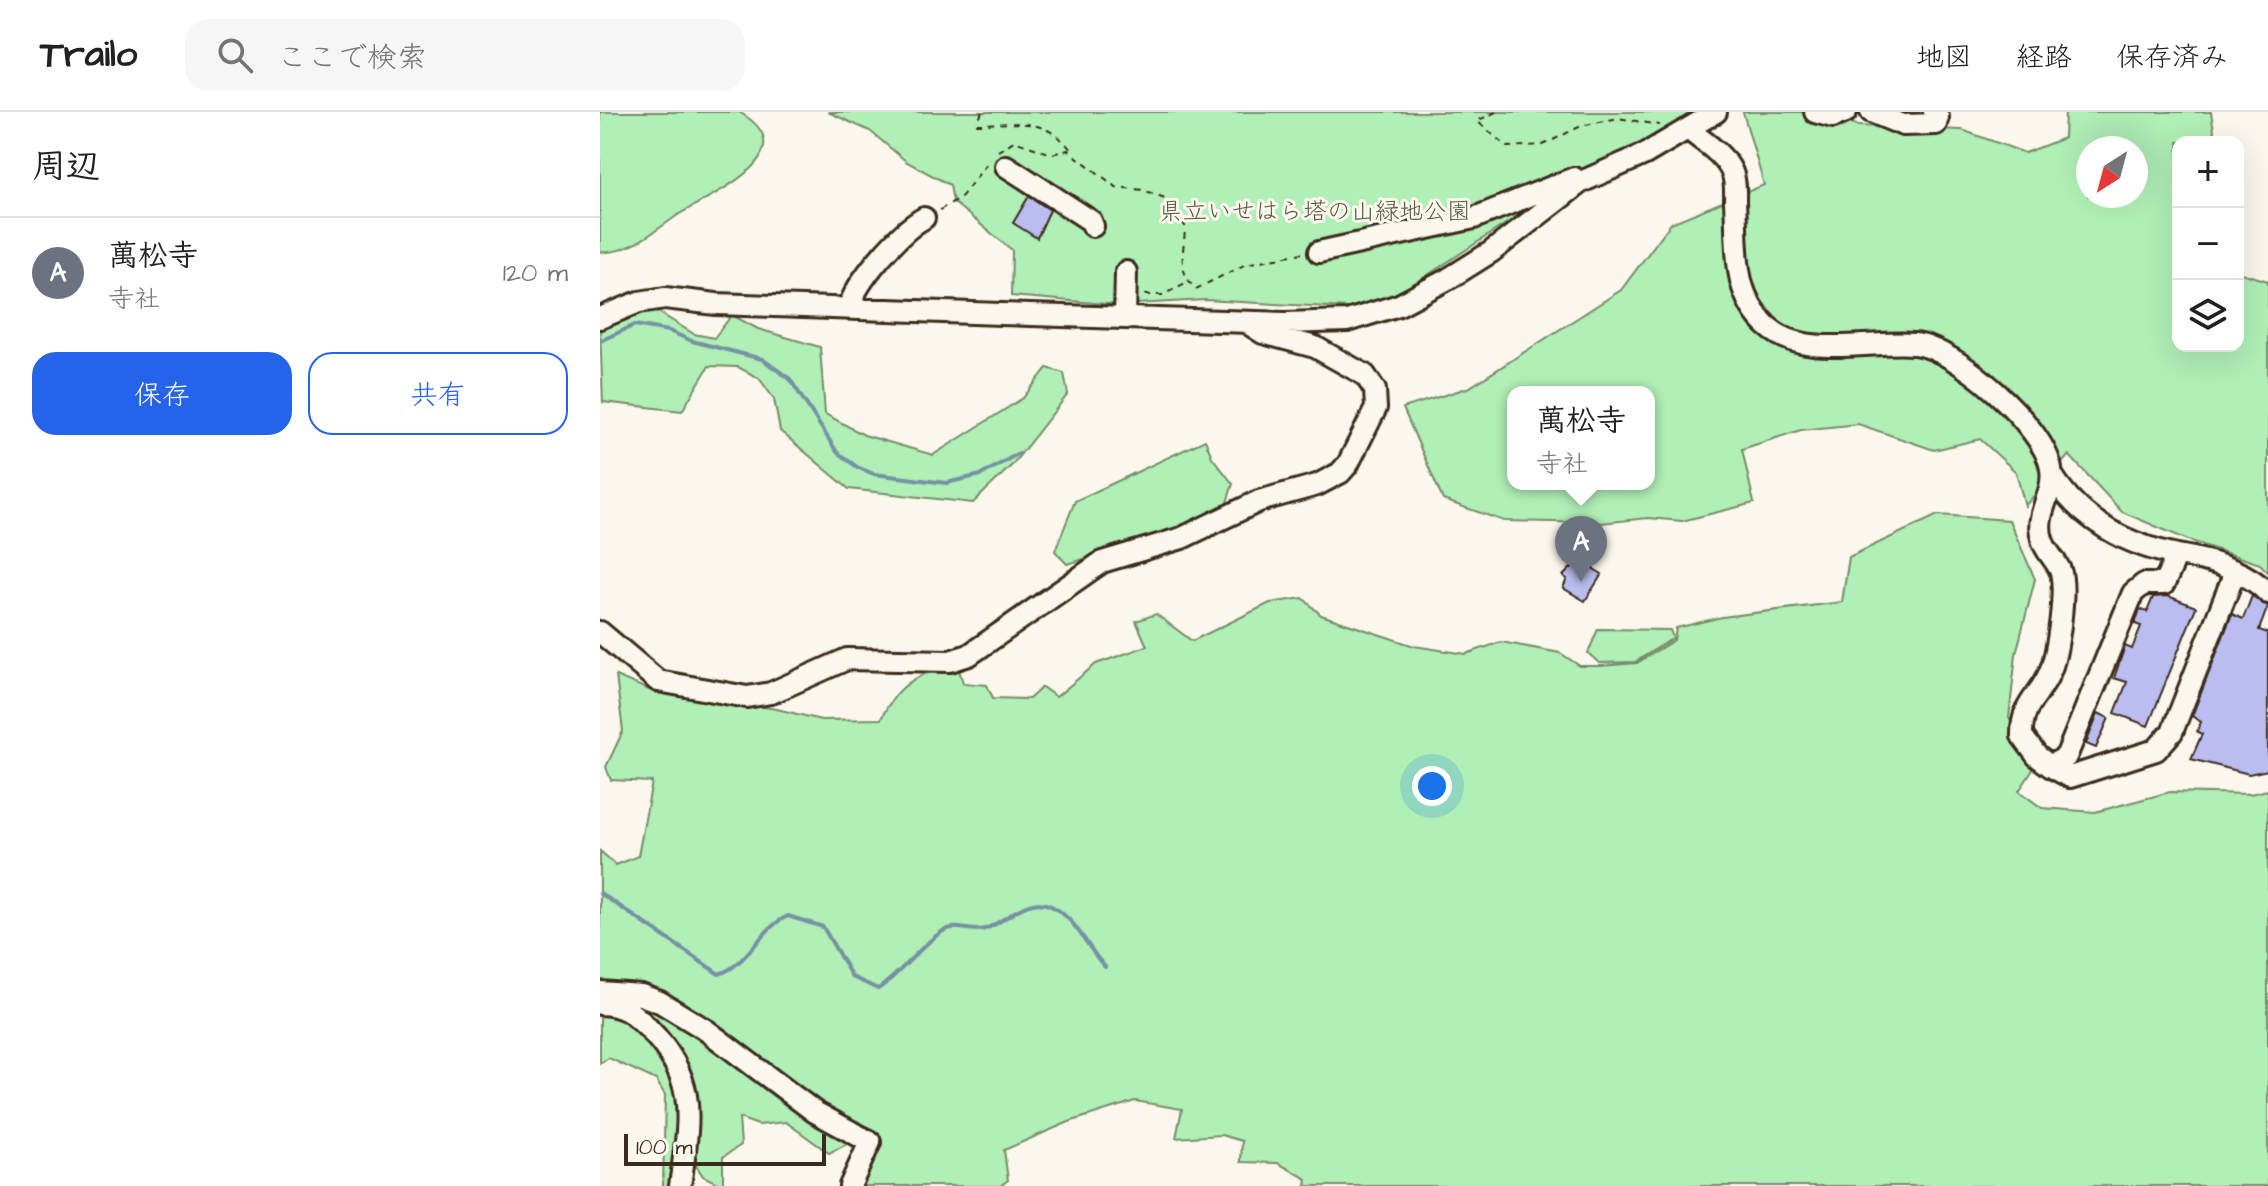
<!DOCTYPE html>
<html lang="ja">
<head>
<meta charset="utf-8">
<style>
	:root { --surface:#fff; --page:#f6f6f6; --text:#202124; --muted:#757577; --line:#e0e0e0; --accent:#2563eb }
	body { margin:0; font-family:"Architects Daughter","Klee One",sans-serif; background:var(--page); color:var(--text) }
	.controls { position:absolute; right:24px; top:24px; display:grid; overflow:hidden; border-radius:16px; box-shadow:0 8px 32px #0002 }
	.controls button { width:72px; height:72px; display:grid; place-items:center; padding:0; border:0; border-bottom:2px solid var(--line); background:var(--surface); color:var(--text); font:40px sans-serif }
	.compass { position:absolute; left:1476px; top:24px; width:72px; height:72px; border-radius:50%; background:var(--surface); box-shadow:0 8px 32px #0002; rotate:216deg }
	.scale { position:absolute; left:24px; bottom:20px; width:202px; box-sizing:border-box; padding-left:8px; border:4px solid #3b2a1e; border-top:0; font-size:22px; line-height:28px; white-space:nowrap; color:#3b2a1e; -webkit-text-stroke:6px #fbf7ec; paint-order:stroke }
	.you { position:absolute; left:832px; top:674px; width:28px; height:28px; margin:-20px; border:6px solid #fff; border-radius:50%; background:#1a73e8; box-shadow:0 0 0 12px #1a73e833 }
	.badge { display:grid; place-items:center; width:52px; height:52px; border-radius:50%; background:var(--accent); color:#fff; font-size:26px; font-weight:700 }
	.pin { position:absolute; translate:-50% -66px; filter:drop-shadow(0 2px 4px #0008) }
	.pin::after { content:''; position:absolute; top:42px; width:28px; height:24px; background:inherit; clip-path:polygon(0 0,100% 0,50% 100%) }
	.popup { position:absolute; left:907px; top:274px; width:148px; height:104px; box-sizing:border-box; display:grid; place-content:center; border-radius:16px; background:var(--surface); filter:drop-shadow(0 2px 6px #0005); font-size:26px; white-space:nowrap; color:var(--muted) }
	.popup b { font-size:30px; color:var(--text) }
	.popup::after { content:''; position:absolute; left:50%; top:100%; margin-left:-16px; border:16px solid transparent; border-top-color:var(--surface) }
	.list { margin:0; padding:0; list-style:none }
	h2 { display:flex; justify-content:space-between; align-items:center; height:104px; margin:0; padding:0 32px; font-size:34px }
	h2 small { font-size:26px; font-weight:400; color:var(--muted) }
	.list li { display:grid; grid-template-columns:52px 1fr auto; gap:24px; align-items:center; box-sizing:border-box; height:112px; padding:0 32px; border-top:2px solid var(--line) }
	.list b { display:block; font-size:30px; white-space:nowrap }
	.list p { margin:0; font-size:26px; white-space:nowrap; color:var(--muted) }
	.list em { font-size:26px; font-style:normal; color:var(--muted) }
	.actions { display:flex; gap:16px; padding:24px 32px }
	.actions a { flex:1; padding:18px 0; border:2px solid var(--accent); border-radius:24px; text-align:center; font-size:28px; color:var(--accent) }
	.actions .main { background:var(--accent); color:#fff }
	.icon { flex:none; width:44px; height:44px; fill:none; stroke:currentColor; stroke-width:2; stroke-linecap:round; stroke-linejoin:round }
	.map { position:relative; flex:none; width:1668px; height:1074px; overflow:hidden }
	header { display:flex; align-items:center; gap:48px; box-sizing:border-box; height:112px; padding:0 40px; background:var(--surface); border-bottom:2px solid var(--line) }
	header strong { font-size:38px }
	nav { display:flex; gap:44px; margin-inline-start:auto; font-size:28px }
	.search { width:560px; height:72px; background:var(--page); display:flex; align-items:center; gap:20px; box-sizing:border-box; padding:0 28px; border-radius:24px; color:var(--muted); font-size:30px }
	main { display:flex }
	aside { flex:1; background:var(--surface) }
	.map>svg:first-child { display:block }
	.green { fill:#b0efb6; stroke:#768c6a; stroke-width:2; fill-rule:evenodd }
	.lines { fill:none; stroke-linecap:round; stroke-linejoin:round }
	.stream { stroke:#7692a4; stroke-width:4 }
	.building { fill:#b9bdef; stroke:#3b2a1e; stroke-width:2 }
	.minor-casing { stroke:#3b2a1e; stroke-width:26 }
	.path { stroke:#3b2a1e; stroke-width:2; stroke-dasharray:6 6; stroke-linecap:butt }
	.minor { stroke:#fbf7ec; stroke-width:20 }
	.labels { text-anchor:middle; stroke-width:6; stroke-linejoin:round; paint-order:stroke }
	.park-label { font-size:24px; fill:#585b44; stroke:#fbf7ec }
</style>
</head>
<body>
<header>
<strong>Trailo</strong>
<div class="search"><svg class="icon" aria-label="search" viewBox="0 0 24 24"><circle cx="10" cy="10" r="6"/><path d="M15 15l6 6"/></svg>ここで検索</div>
<nav><a>地図</a><a>経路</a><a>保存済み</a></nav>
</header>
<main>
<aside>
<h2>周辺<small></small></h2>
<ul class="list">
<li><span class="badge" style="background:#6b7280">A</span><div><b>萬松寺</b><p>寺社</p></div><em>120 m</em></li>
</ul>
<div class="actions"><a class="main">保存</a><a>共有</a></div>
</aside>
<div class="map">
<svg width="1668" height="1074" viewBox="0 0 1668 1074">
	<rect width="100%" height="100%" fill="#fbf7ec"/>
	<filter id="ink" filterUnits="userSpaceOnUse"><feTurbulence type="fractalNoise" baseFrequency=".0125" numOctaves="2"/><feDisplacementMap in="SourceGraphic" scale="16" xChannelSelector="R" yChannelSelector="G"/><feConvolveMatrix kernelMatrix="1 2 1 2 8 2 1 2 1" color-interpolation-filters="sRGB"/></filter>
	<g filter="url(#ink)">
		<path class="green" d="M0 0H139C210 41 112 82 81 101 58 116 29 143 0 140Z
			M228 0H1102L1010 57 919 103 814 172 766 197 605 188 519 193 411 184 412 138 353 90 350 73 307 50 270 19Z
			M1143 0H1230L1258 14 1362 18 1425 41 1464 26 1465 0H1611L1614 19 1609 30H1578V234H1638V160L1668 169V460L1660 452 1588 428 1522 400 1469 343 1425 394 1416 360 1380 327 1334 338 1258 312 1201 318 1142 337 1154 391 1082 409 1048 406 1001 411 904 409 843 388 803 296 870 275 1021 178 1071 111 1164 73ZM1488 36H1536V84H1488ZM913 280H1049V372H913Z
			M55 198 94 222 114 226 132 203 158 217 220 235 225 302 264 323 333 343 423 286 447 256 464 261 468 282 412 353 373 391 249 377 180 319 174 287 159 266 138 255 109 254 82 299 3 290 0 217 28 202Z
			M605 328 612 345 633 372 624 399 587 417 467 452 455 439 475 389Z
			M1338 403 1409 408 1435 467 1416 542 1409 606 1436 653 1419 679 1442 696 1495 700 1570 680 1650 682 1668 678V1074H706L707 1067 678 1051 641 1050 642 1029 621 1023 576 1026 582 997 535 989 469 1010 404 1038 408 1068 400 1074H254L265 1043 249 1031 229 1041 186 1010 158 1013 139 1006 141 1033 123 1045V1074L103 1064 82 1032 75 1074H63L65 983 56 968 9 946 0 951V891L45 897 34 883 0 871V739L16 753 38 744 52 670 11 668 6 655 23 619 16 564 49 578 177 597 221 608 281 607C297 572 321 558 358 554L363 571 387 573 393 586 429 587 442 575 456 585 496 552 547 534 536 509 556 502 592 529 670 491 703 486 721 503 814 534 866 542 901 530 960 541 980 554H1000L1037 551 1074 528 1076 516 1122 505 1242 490 1249 445Z
			M998 517 1070 518 1073 526 1035 550 999 551 988 541Z"/>
		<g class="lines">
			<path class="stream" d="M0 229 35 213 69 219 92 229 162 247 190 267 237 340 257 355 274 362 346 371 381 363 419 341
				M0 781 119 862C147 854 160 816 188 804L223 815 252 865 278 877C302 861 319 834 343 819 357 811 370 821 385 817 405 811 428 781 453 795 478 809 486 835 505 855"/>
		</g>
		<path class="building" d="M429 84 450 98 437 126 413 111Z
			M979 448 1002 462 985 489 963 476 967 467 963 464Z
			M1568 484 1596 495 1548 614 1515 601 1527 570 1514 566 1525 534 1532 537 1541 514 1535 512 1540 497 1547 500 1553 485Z
			M1652 484 1668 494 1659 518 1668 521V658L1649 662 1591 647 1602 622 1597 620 1601 610 1592 604 1632 502 1643 507Z
			M1498 601 1509 606 1496 636 1486 632Z"/>
		<g class="lines">
			<defs>
				<path id="minor" d="M1215 0 1233 5 1246 0
					M1271 0 1303 13 1336 12 1338 5 1334 0
					M1089 18C1104 30 1124 42 1132 60 1136 69 1135 80 1135 90 1138 134 1131 181 1167 214 1204 248 1269 228 1314 232 1355 235 1445 315 1451 357 1455 382 1434 401 1442 427 1445 439 1455 447 1460 458 1467 475 1458 536 1452 554 1443 584 1421 588 1422 624L1437 644 1450 654 1466 645 1533 481 1544 472H1564L1577 443
					M406 54 491 109 493 114
					M719 140 874 106 974 66
					M249 196C256 169 299 120 324 106
					M525 205 526 160
					M0 206 39 190 65 186 116 192 401 202 685 211 747 209 799 193 848 167 891 140 981 70 1045 42 1116 0
					M1452 363C1480 408 1526 433 1578 443 1609 448 1646 458 1668 481
					M0 520 58 569 147 585 171 581 247 547 350 549 369 543 502 450 582 426 659 389 717 373 740 361 748 352 776 296 775 278 765 263 715 235 663 221 652 214
					M1450 654 1470 665 1556 638 1572 620 1635 460
					M0 880 41 883 60 890 106 918 215 1000 270 1030 250 1074
					M0 892C23 893 32 900 48 916 100 969 89 1008 80 1074"/>
			</defs>
			<use href="#minor" class="minor-casing"/>
			<path class="path" d="M382 0 377 12C414 12 445 4 471 38
				M896 0 877 9 907 35 943 33 981 14 1018 6 1060 13
				M398 39 414 29 452 42 468 38 516 75 543 78 565 86 585 114C585 138 575 158 596 177L646 152 702 141
				M340 98 362 84 391 46
				M545 183H563L587 170"/>
			<use href="#minor" class="minor"/>
		</g>
	</g>
	<g class="labels">
		<g class="park-label">
			<text x="715" y="107">県立いせはら塔の山緑地公園</text>
		</g>
	</g>
</svg>
<div class="controls">
<button>+</button>
<button>−</button>
<button><svg class="icon" aria-label="layers" viewBox="0 0 24 24"><path d="M12 4l9 5-9 5-9-5zM3 14l9 5 9-5"/></svg></button>
</div>
<svg class="compass" viewBox="-18 -18 36 36"><path d="M0-13l5 13h-10z" fill="#e53935"/><path d="M0 13l5-13h-10z" fill="#757577"/></svg>
<div class="scale">100 m</div>
<div class="you"></div>
<div class="pin badge" style="left:981px;top:470px;background:#6b7280">A</div>
<div class="popup"><b>萬松寺</b>寺社</div>
</div>
</main>
</body>
</html>
